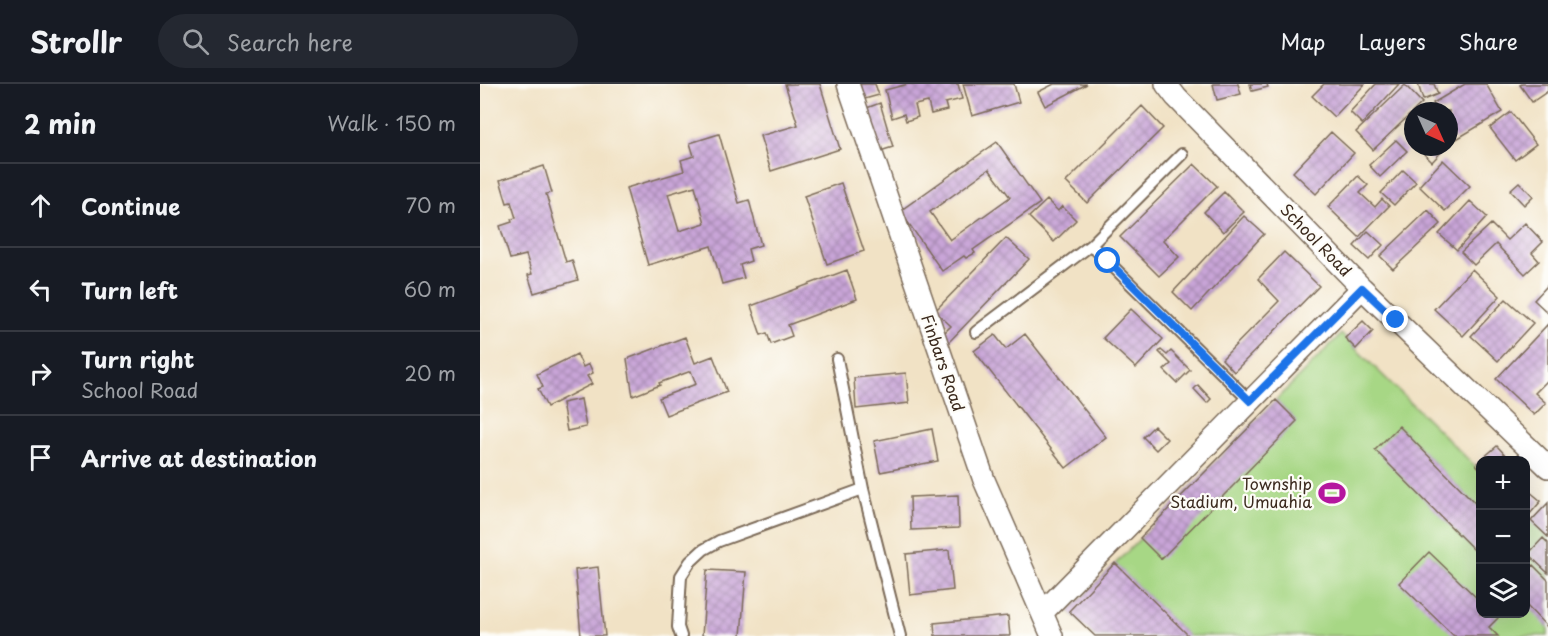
<!DOCTYPE html>
<html lang="en">
<head>
<meta charset="utf-8">
<style>
	:root { --surface:#171b24; --page:#242831; --text:#f1f3f6; --muted:#9ea1a6; --line:#363941 }
	body { margin:0; font-family:"Playpen Sans",sans-serif; background:var(--page); color:var(--text) }
	.controls { position:absolute; right:18px; bottom:18px; display:grid; overflow:hidden; border-radius:12px; box-shadow:0 6px 24px #0002 }
	.controls button { width:54px; height:54px; display:grid; place-items:center; padding:0; border:0; border-bottom:2px solid var(--line); background:var(--surface); color:var(--text); font:30px sans-serif }
	.compass { position:absolute; left:924px; top:18px; width:54px; height:54px; border-radius:50%; background:var(--surface); box-shadow:0 6px 24px #0002; rotate:135deg }
	.stop { position:absolute; width:18px; height:18px; margin:-14px; border:4px solid #1a73e8; border-radius:50%; background:#fff }
	.stop.end { background:#1a73e8; border-color:#fff; box-shadow:0 2px 6px #0008 }
	.list { margin:0; padding:0; list-style:none }
	h2 { display:flex; justify-content:space-between; align-items:center; height:78px; margin:0; padding:0 24px; font-size:26px }
	h2 small { font-size:20px; font-weight:400; color:var(--muted) }
	.list li { display:grid; grid-template-columns:39px 1fr auto; gap:18px; align-items:center; box-sizing:border-box; height:84px; padding:0 24px; border-top:2px solid var(--line) }
	.list b { display:block; font-size:22px; white-space:nowrap }
	.list p { margin:0; font-size:20px; white-space:nowrap; color:var(--muted) }
	.list em { font-size:20px; font-style:normal; color:var(--muted) }
	.icon { flex:none; width:33px; height:33px; fill:none; stroke:currentColor; stroke-width:2; stroke-linecap:round; stroke-linejoin:round }
	.map { position:relative; flex:none; width:1068px; height:552px; overflow:hidden }
	header { display:flex; align-items:center; gap:36px; box-sizing:border-box; height:84px; padding:0 30px; background:var(--surface); border-bottom:2px solid var(--line) }
	header strong { font-size:28px }
	nav { display:flex; gap:33px; margin-inline-start:auto; font-size:21px }
	.search { width:420px; height:54px; background:var(--page); display:flex; align-items:center; gap:15px; box-sizing:border-box; padding:0 21px; border-radius:33px; color:var(--muted); font-size:22px }
	main { display:flex }
	aside { flex:1; background:var(--surface) }
	.map>svg:first-child { display:block }
	.pitch { fill:#a7d785; stroke:#718052; stroke-width:1.5 }
	.building { fill:url(#building-cross-hatch); fill-rule:evenodd }
	.lines { fill:none; stroke-linecap:round; stroke-linejoin:round }
	.lane-casing { stroke:#7b6a58; stroke-width:14 }
	.street-casing { stroke:#7b6a58; stroke-width:24 }
	.lane { stroke:#fff; stroke-width:10 }
	.street { stroke:#fff; stroke-width:21 }
	.route { stroke:#1a73e8; stroke-width:8 }
	.labels { text-anchor:middle; stroke-width:4.5; stroke-linejoin:round; paint-order:stroke }
	.street-label { font-size:16px; fill:#3b2a1e; stroke:#fdfcf7 }
	.poi-label { font-size:16px; fill:#3b2a1e; stroke:#fdfcf7; text-anchor:end }
</style>
</head>
<body>
<header>
<strong>Strollr</strong>
<div class="search"><svg class="icon" aria-label="search" viewBox="0 0 24 24"><circle cx="10" cy="10" r="6"/><path d="M15 15l6 6"/></svg>Search here</div>
<nav><a>Map</a><a>Layers</a><a>Share</a></nav>
</header>
<main>
<aside>
<h2>2 min<small>Walk · 150 m</small></h2>
<ul class="list">
<li><svg class="icon" aria-label="ahead" viewBox="0 0 24 24"><path d="M12 20V5M6 11l6-6 6 6"/></svg><div><b>Continue</b></div><em>70 m</em></li>
<li><svg class="icon" aria-label="left" viewBox="0 0 24 24"><path d="M17 20v-9H6M10 6l-5 5 5 5"/></svg><div><b>Turn left</b></div><em>60 m</em></li>
<li><svg class="icon" aria-label="right" viewBox="0 0 24 24"><path d="M7 20v-9h11M14 6l5 5-5 5"/></svg><div><b>Turn right</b><p>School Road</p></div><em>20 m</em></li>
<li><svg class="icon" aria-label="arrive" viewBox="0 0 24 24"><path d="M6 21V4h12l-3 4 3 4H6"/></svg><div><b>Arrive at destination</b></div></li>
</ul>
</aside>
<div class="map">
<svg width="1068" height="552" viewBox="0 0 1068 552">
	<defs>
		<pattern id="building-cross-hatch" width="8" height="8" patternUnits="userSpaceOnUse" patternTransform="scale(1.5)"><rect width="8" height="8" fill="#c9a5d8"/><path d="M0 0l8 8M0 8l8-8" fill="none" stroke="#a487af"/></pattern>
	</defs>
	<rect width="100%" height="100%" fill="#fdfcf7"/>
	<filter id="ink" filterUnits="userSpaceOnUse"><feTurbulence type="fractalNoise" baseFrequency=".0167" numOctaves="2"/><feDisplacementMap in="SourceGraphic" scale="12" xChannelSelector="R" yChannelSelector="G"/><feConvolveMatrix kernelMatrix="1 2 1 2 8 2 1 2 1" color-interpolation-filters="sRGB"/></filter>
	<filter id="wash" filterUnits="userSpaceOnUse"><feTurbulence type="fractalNoise" baseFrequency=".008" numOctaves="4" result="noise"/><feDisplacementMap in="SourceGraphic" scale="24" xChannelSelector="R" yChannelSelector="G"/><feGaussianBlur stdDeviation="1.35" result="paint"/><feColorMatrix in="noise" values="0 0 0 0 0 0 0 0 0 0 0 0 0 0 0 0 0 1.4 0 .05"/><feComposite in="paint" operator="in"/></filter>
	<g filter="url(#wash)">
		<rect width="100%" height="100%" fill="#f1e2c5"/>
		<path class="pitch" d="M861 250 1000 387V530H1046V431L1068 454V552H615L589 527Z"/>
		<g id="blocks">
			<path class="building" d="M305 0H340L360 65 291 87 280 52 318 41Z
				M376 0H395L399 11 381 16Z
				M428 0H478L482 15 465 19 467 26 451 30 448 18 435 21 438 33 426 37 424 30 412 34 405 6Z
				M483 0H534L539 18 492 32Z
				M574 0H607L565 22 558 8Z
				M733 0H758L761 10 737 16Z
				M770 0H787L788 3 772 7Z
				M844 0H885L854 33 832 12Z
				M896 0H919L882 40 870 28Z
				M938 0H954L958 10 943 16Z
				M985 0H1006L1022 28 975 56 969 47V27H957L953 19Z
				M1042 0H1068V7L1052 18 1040 1Z
				M925 1 942 19 893 66 876 48Z
				M400 19 413 63 397 68 384 25Z
				M662 22 683 44 607 119 586 98Z
				M1031 28 1056 60 1035 76 1010 44Z
				M851 48 874 69 836 110 813 88Z
				M239 50 259 119 269 116 281 161 268 165 271 177 260 181 264 194 242 200 231 162 168 181 146 104 204 87 201 76 214 72 210 59ZM215 102 225 139 199 147 188 110Z
				M916 56 927 67 900 93 889 81Z
				M517 58 560 119 493 166 495 169 486 174 484 172 462 187 420 127ZM509 85 530 113 470 156 450 128Z
				M937 63H966L952 78Z
				M963 76 990 102 965 127 939 102Z
				M714 80 737 102 683 156 699 173 679 192 640 153Z
				M64 82 72 109 66 110 86 178 92 176 98 196 54 209 48 191 52 190 46 171 30 175 20 142 32 138 31 135 36 134 31 118 27 119 20 96Z
				M923 86 936 98 914 121 901 109Z
				M878 92 888 101 880 109 895 123 902 115 909 122 879 153 848 123Z
				M1039 98 1053 112 1044 121 1030 106Z
				M361 99 384 167 347 180 324 112Z
				M744 108 764 128 743 148 724 128Z
				M567 116 578 127 582 122 596 136 574 158 549 133Z
				M990 117 1007 133 977 166 959 150Z
				M948 126 961 140 913 185 900 172Z
				M764 132 784 150 712 227 693 208Z
				M1045 139 1063 158 1052 169 1059 177 1045 190 1016 160 994 181 981 168 1011 140 1027 156Z
				M888 147 903 161 889 176 874 162Z
				M526 154 549 175 468 259 461 252 471 242 455 227Z
				M804 168 839 202 754 288 742 275 799 217 778 195Z
				M992 185 1020 212 983 252 954 225Z
				M367 186 377 215 308 241 312 252 291 260 287 249 281 251 271 222Z
				M1068 201V229L1054 216Z
				M1026 215 1053 239 1018 277 991 252Z
				M651 225 683 255 656 284 623 254Z
				M883 237 893 247 876 265 865 254Z
				M1068 240V296L1055 309 1066 319 1054 331 1016 295Z
				M545 250 626 353 586 384 494 267 515 251 526 265Z
				M205 253 215 279 233 272 247 308 186 331 179 314 216 300 211 287 179 299 180 301 153 312 147 275Z
				M681 266 687 271 691 267 710 286 697 299 684 286 691 280 679 268Z
				M97 270 103 283 109 280 113 289 107 292 112 300 67 323 58 305 63 303 57 290Z
				M426 289 429 319 376 325 374 294Z
				M718 301 731 315 727 319 714 305Z
				M101 315 106 343 87 347 82 319Z
				M796 316 817 337 681 475 660 454Z
				M674 342 687 355 676 366 663 353Z
				M919 342 1000 424V472L895 366Z
				M452 345 458 377 400 388 394 357Z
				M1017 362 1030 376H1000V385L996 380Z
				M1049 407 1061 417 1049 431 1046 427V411Z
				M478 411 479 444 431 446 430 413Z
				M1068 419V453L1051 437Z
				M1063 454 1068 459V489L1048 470Z
				M469 466 473 506 430 511 426 470Z
				M949 468 1000 517V530H1013L1018 534 1009 543 1018 552H974L919 499Z
				M635 479 709 552H615L589 527Z
				M1053 481 1068 496V544L1046 521V488Z
				M118 483 125 552H101L95 486Z
				M227 486 266 488 261 552H222Z
				M528 532 530 552H455L454 539Z"/>
		</g>
	</g>
	<g filter="url(#ink)">
		<use href="#blocks" fill-opacity="0" stroke="#7b6a58" stroke-width="1.5"/>
		<g class="lines">
			<defs>
				<path id="lane" d="M611 161 770 317
					M496 248 611 161 702 70
					M357 275 383 405 420 552
					M201 552 198 543 201 492 210 478 223 466 239 457 383 405"/>
				<path id="street" d="M368 0 504 396 572 552
					M686 0 696 13 882 204 1068 383
					M563 528 882 204"/>
			</defs>
			<use href="#lane" class="lane-casing"/>
			<use href="#street" class="street-casing"/>
			<use href="#lane" class="lane"/>
			<use href="#street" class="street"/>
		</g>
	</g>
	<g class="lines" filter="url(#ink)">
		<path class="route" d="M628 177 770 317 882 204 916 236"/>
	</g>
	<defs>
		<symbol id="stadium-bare" viewBox="-9 -9 18 18"><path d="M0-5a6.5 5 0 1 0 0 10a6.5 5 0 1 0 0-10ZM-3.5-1.8h7v3.6h-7Z" fill="#b5179e" stroke="#fdfcf7" stroke-width="2.5" paint-order="stroke"/></symbol>
	</defs>
	<g fill-rule="evenodd">
		<use href="#stadium-bare" x="833" y="390" width="38" height="38"/>
	</g>
	<g class="labels">
		<g class="street-label">
			<text transform="translate(836 156) rotate(46)" y="6">School Road</text>
			<text transform="translate(463 279) rotate(71)" y="6">Finbars Road</text>
		</g>
		<g class="poi-label">
			<text x="832" y="406">Township<tspan x="832" dy="18">Stadium, Umuahia</tspan></text>
		</g>
	</g>
</svg>
<div class="controls">
<button>+</button>
<button>−</button>
<button><svg class="icon" aria-label="layers" viewBox="0 0 24 24"><path d="M12 4l9 5-9 5-9-5zM3 14l9 5 9-5"/></svg></button>
</div>
<svg class="compass" viewBox="-18 -18 36 36"><path d="M0-13l5 13h-10z" fill="#e53935"/><path d="M0 13l5-13h-10z" fill="#9ea1a6"/></svg>
<div class="stop" style="left:628px;top:177px"></div>
<div class="stop end" style="left:916px;top:236px"></div>
</div>
</main>
</body>
</html>
